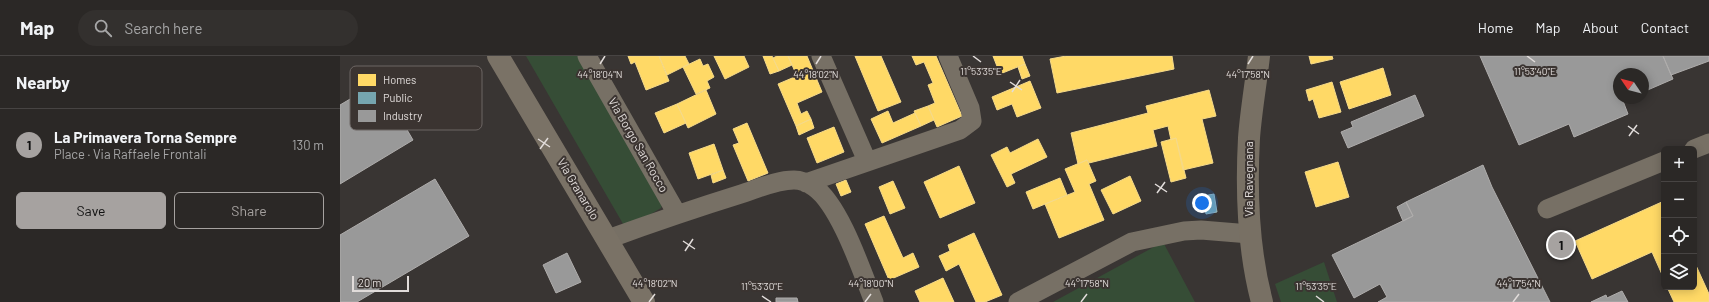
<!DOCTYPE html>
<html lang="en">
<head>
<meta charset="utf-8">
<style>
	:root { --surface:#2b2826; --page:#33302e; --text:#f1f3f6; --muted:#a6a6a7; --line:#474443; --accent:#a6a2a0 }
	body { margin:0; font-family:Barlow,sans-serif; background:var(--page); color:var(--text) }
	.controls { position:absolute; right:12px; bottom:12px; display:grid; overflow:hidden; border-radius:6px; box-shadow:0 2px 10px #0003 }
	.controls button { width:36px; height:36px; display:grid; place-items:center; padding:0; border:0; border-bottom:1px solid var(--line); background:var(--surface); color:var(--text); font:20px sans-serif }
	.compass { position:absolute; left:1273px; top:12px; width:36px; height:36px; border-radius:50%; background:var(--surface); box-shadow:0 2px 10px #0003; rotate:305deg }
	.scale { position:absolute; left:12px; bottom:10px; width:57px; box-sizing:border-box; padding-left:4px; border:2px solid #e1dcda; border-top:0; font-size:11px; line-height:14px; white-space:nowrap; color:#e1dcda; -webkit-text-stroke:3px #3b3431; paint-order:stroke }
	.you { position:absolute; left:862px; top:147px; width:14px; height:14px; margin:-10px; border:3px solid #fff; border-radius:50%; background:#1a73e8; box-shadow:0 0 0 6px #1a73e833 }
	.badge { display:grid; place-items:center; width:26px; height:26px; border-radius:50%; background:var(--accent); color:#111; font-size:13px; font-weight:700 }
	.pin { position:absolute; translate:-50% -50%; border:2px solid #fff; box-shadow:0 1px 4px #0006 }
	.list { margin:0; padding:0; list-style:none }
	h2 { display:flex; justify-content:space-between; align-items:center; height:52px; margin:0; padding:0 16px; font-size:17px }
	h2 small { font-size:13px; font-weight:400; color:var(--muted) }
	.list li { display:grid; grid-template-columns:26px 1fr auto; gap:12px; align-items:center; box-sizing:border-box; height:72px; padding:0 16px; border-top:1px solid var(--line) }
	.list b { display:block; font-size:15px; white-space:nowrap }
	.list p { margin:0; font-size:13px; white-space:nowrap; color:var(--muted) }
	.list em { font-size:13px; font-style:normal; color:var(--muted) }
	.actions { display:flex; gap:8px; padding:12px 16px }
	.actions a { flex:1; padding:9px 0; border:1px solid var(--accent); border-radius:6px; text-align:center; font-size:14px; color:var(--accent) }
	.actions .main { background:var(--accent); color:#111 }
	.icon { flex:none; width:22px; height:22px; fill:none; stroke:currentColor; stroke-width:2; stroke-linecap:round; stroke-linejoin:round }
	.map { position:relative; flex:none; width:1369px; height:246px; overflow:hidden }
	header { display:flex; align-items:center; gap:24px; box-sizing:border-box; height:56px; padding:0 20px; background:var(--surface); border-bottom:1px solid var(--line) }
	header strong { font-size:19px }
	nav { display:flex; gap:22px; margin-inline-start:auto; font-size:14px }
	.search { width:280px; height:36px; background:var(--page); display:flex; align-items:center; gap:10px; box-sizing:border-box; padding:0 14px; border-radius:22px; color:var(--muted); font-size:15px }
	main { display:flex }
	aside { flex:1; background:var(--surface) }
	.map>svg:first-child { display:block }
	.green { fill:#364d36 }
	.homes { fill:#ffd966; stroke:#f6da89 }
	.public { fill:#76a5af; stroke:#96b6bc }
	.industry { fill:#999; stroke:#afadac }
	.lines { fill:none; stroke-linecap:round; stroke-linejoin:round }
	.street { stroke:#777065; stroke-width:19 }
	.secondary { stroke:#7a7266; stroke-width:22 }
	.primary { stroke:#787064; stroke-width:22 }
	.ticks { fill:none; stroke:#e1dcda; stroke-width:1.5 }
	.labels { text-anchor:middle; stroke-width:4; stroke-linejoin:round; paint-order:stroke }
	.street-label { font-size:12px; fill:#e1dcda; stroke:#3b3431 }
	.key { fill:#3b3431; stroke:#6d6664; stroke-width:1 }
	.key-label { font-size:11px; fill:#e1dcda }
	.ticks-label { font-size:10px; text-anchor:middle; fill:#e1dcda; stroke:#3b3431; stroke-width:4; stroke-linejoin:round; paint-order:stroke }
</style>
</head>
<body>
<header>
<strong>Map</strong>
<div class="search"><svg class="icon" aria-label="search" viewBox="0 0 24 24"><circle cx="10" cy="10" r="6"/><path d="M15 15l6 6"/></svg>Search here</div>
<nav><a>Home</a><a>Map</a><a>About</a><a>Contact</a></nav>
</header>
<main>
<aside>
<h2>Nearby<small></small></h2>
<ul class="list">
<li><span class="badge">1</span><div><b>La Primavera Torna Sempre</b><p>Place · Via Raffaele Frontali</p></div><em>130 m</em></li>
</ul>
<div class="actions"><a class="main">Save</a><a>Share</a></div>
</aside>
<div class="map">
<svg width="1369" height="246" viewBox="0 0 1369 246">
	<rect width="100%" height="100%" fill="#393533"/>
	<path class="green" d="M186 0H239L323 147 321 152 286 173Z
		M823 186 855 246H713Z
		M984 206 997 246H941L935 228Z"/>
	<path class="homes" d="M288 0H319L329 25 306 34 295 6 291 8Z
		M319 0H345L349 8 327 19Z
		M374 0H404L409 11 385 23Z
		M423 0H432L439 15 430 18Z
		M437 0H448L452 9 439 15 433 2Z
		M448 0H467L482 36 457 47 461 58 467 55 471 63 456 70 438 28 457 20Z
		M515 0H541L561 46 538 55Z
		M572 0H596L622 60 597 71 588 50 595 47 588 29 593 27 584 6 576 9Z
		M653 0H682L685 8 660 18Z
		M726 0H832L834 13 717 37 710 3Z
		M969 0H992L993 3 971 8Z
		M360 3 363 10 368 8 374 21 367 25 370 32 356 38 343 11Z
		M685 8 690 20 682 23 678 11Z
		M1043 12 1051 39 1009 53 1000 26Z
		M690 25 701 52 677 61 672 48 657 54 652 41Z
		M992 26 1001 56 979 62 973 43 969 45 966 34Z
		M366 34 376 58 348 72 337 48Z
		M869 34 876 60 862 63 873 107 843 114 836 82 831 84 828 70 813 74 817 90 749 107 747 104 738 108 731 77 808 57 806 50Z
		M337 48 346 67 324 77 315 57Z
		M588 50 594 64 581 70 574 55Z
		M548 55 553 67 575 57 581 70 542 87 531 63Z
		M471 63 474 72 459 79 456 70Z
		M407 67 428 117 408 125 393 89 399 87 393 73Z
		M494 71 504 96 477 107 467 82Z
		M836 82 846 122 831 126 821 86Z
		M698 83 707 101 671 118 675 127 667 131 651 99 667 91 670 97Z
		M374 88 383 114 358 123 349 97Z
		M747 104 756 125 749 128 764 164 719 182 705 148 735 136 725 113Z
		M998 106 1009 141 976 151 965 116Z
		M619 110 635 147 600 162 584 126Z
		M383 114 386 122 373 127 371 119Z
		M790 120 801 145 773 158 761 134Z
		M720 122 727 139 693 153 686 136Z
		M506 124 511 136 501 140 496 128Z
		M553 125 565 152 550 158 539 131Z
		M1324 145V223L1312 196 1252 223 1235 185Z
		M544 160 563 202 573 197 579 211 549 224 525 168Z
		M634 177 662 239 645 246H636L619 208 606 215 599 200 610 195 608 189Z
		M1354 205 1369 238V246H1334L1327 231H1354Z
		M603 222 614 246H580L575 235Z"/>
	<path class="public" d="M874 138 877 156 866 158 863 140Z"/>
	<path class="industry" d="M1140 0H1323L1333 23 1303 36V18H1279V42H1289L1283 45 1288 58 1234 81 1229 68 1179 89Z
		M1323 0H1369V5L1331 19Z
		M39 26 73 84 0 128V49Z
		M1075 39 1084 60 1008 92 1001 76 1013 71 1011 66Z
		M1143 109 1152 131 1210 246H1038L1047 241 1040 228 1014 242 992 199 1073 160 1066 146Z
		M95 123 129 180 17 246H0V179Z
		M1066 146 1073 160 1063 165 1057 151Z
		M227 197 241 226 216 237 203 209Z
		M1282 235 1288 246H1251L1266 239 1267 242Z
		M436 242H457L458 246H436Z"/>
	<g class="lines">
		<path class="street" d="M247 0 337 158
			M481 0 527 105
			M1354 93 1369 87
			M466 127 620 74 632 65 630 52 608 0
			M1207 153 1324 105
			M268 183C312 167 356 152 401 138 417 133 436 124 454 124 460 124 468 127 474 131 500 149 522 216 534 246
			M678 246 792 186 844 175 861 174 910 178"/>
		<path class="secondary" d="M158 0 304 246"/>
		<path class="primary" d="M919 0C916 27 911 55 909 82 906 137 908 193 922 246"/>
	</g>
	<path class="ticks" d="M633 0 641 6M1187 0 1195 6M260 8 265 0M476 8 481 0M908 8 913 0M670 26 682 34M672 36 680 24M1288 70 1299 78M1289 80 1297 69M198 83 210 91M200 93 208 82M815 128 827 136M817 137 825 126M343 185 355 193M345 195 353 183M422 240 431 246M976 240 984 246M309 246 315 238M525 246 531 238M741 246 747 238M1173 246 1179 238"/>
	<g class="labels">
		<g class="street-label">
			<text transform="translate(298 89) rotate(60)" y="4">Via Borgo San Rocco</text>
			<text transform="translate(909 123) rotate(-90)" y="4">Via Ravegnana</text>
			<text transform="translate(238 133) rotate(59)" y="4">Via Granarolo</text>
		</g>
	</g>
	<rect x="10" y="10" width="132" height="64" rx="6" class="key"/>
	<rect x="18" y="18" width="18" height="12" fill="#ffd966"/>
	<rect x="18" y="36" width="18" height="12" fill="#76a5af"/>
	<rect x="18" y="54" width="18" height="12" fill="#999"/>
	<g class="key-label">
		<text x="43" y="28">Homes</text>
		<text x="43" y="46">Public</text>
		<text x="43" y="64">Industry</text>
	</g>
	<g class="ticks-label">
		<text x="1195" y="19">11°53'40"E</text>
		<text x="641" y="19">11°53'35"E</text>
		<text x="260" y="22">44°18'04"N</text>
		<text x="476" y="22">44°18'02"N</text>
		<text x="908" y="22">44°17'58"N</text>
		<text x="315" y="231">44°18'02"N</text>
		<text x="531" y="231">44°18'00"N</text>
		<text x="747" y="231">44°17'58"N</text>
		<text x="1179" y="231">44°17'54"N</text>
		<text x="422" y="234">11°53'30"E</text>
		<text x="976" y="234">11°53'35"E</text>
	</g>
</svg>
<div class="controls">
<button>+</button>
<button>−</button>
<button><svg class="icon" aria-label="locate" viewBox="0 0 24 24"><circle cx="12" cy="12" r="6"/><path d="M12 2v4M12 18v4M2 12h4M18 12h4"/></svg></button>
<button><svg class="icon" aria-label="layers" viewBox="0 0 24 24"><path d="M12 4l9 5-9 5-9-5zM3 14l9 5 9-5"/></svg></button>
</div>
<svg class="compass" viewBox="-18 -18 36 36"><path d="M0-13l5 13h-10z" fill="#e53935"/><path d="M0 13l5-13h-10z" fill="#a6a6a7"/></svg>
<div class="scale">20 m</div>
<div class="you"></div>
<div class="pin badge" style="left:1221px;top:189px">1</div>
</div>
</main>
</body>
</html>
